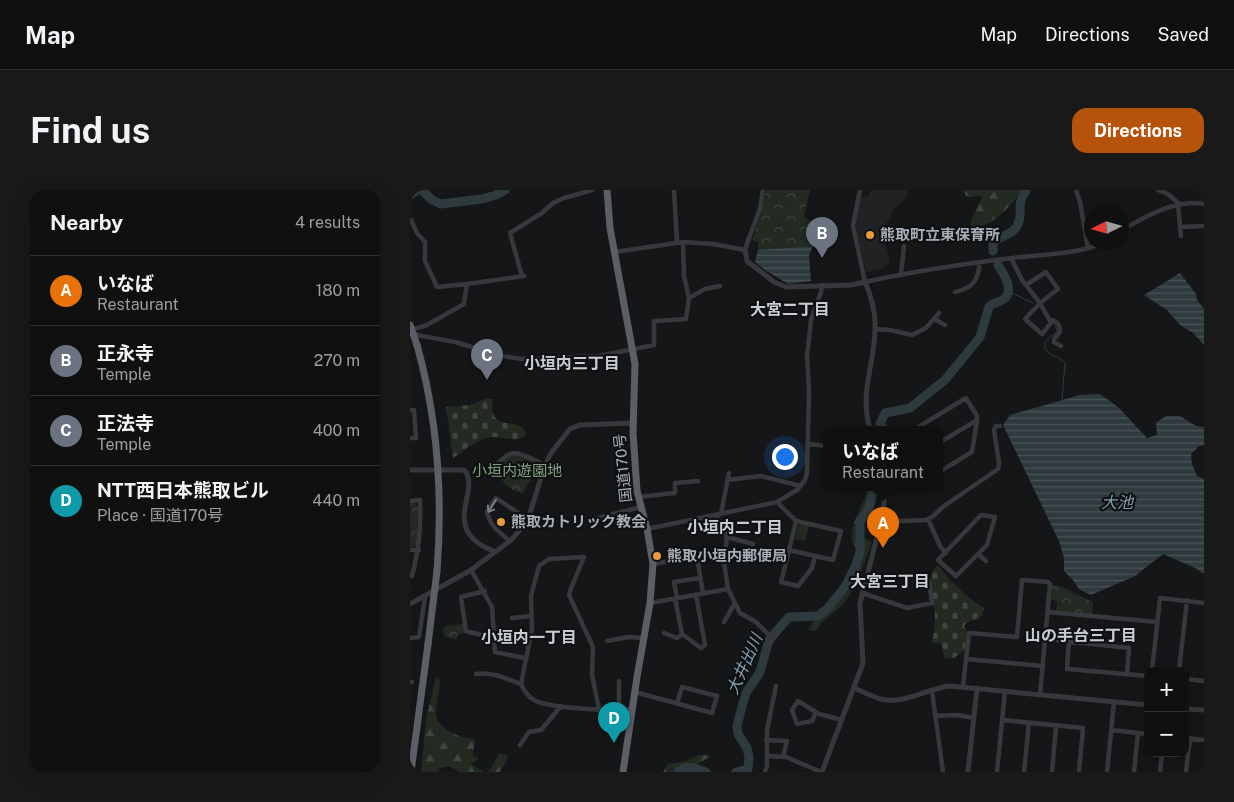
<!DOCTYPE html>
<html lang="en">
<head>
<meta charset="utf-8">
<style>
	:root { --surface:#101011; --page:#19191a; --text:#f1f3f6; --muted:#9c9d9f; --line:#303031; --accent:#b45309 }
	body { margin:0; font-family:"Public Sans","Noto Sans JP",sans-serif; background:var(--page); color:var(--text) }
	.controls { position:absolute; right:15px; bottom:15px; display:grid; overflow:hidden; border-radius:10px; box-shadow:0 5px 20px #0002 }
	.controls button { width:45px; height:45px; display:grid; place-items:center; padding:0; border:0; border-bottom:1px solid var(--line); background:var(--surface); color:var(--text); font:25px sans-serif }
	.compass { position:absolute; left:674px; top:15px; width:45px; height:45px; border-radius:50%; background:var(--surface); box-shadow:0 5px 20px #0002; rotate:265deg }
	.you { position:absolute; left:374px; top:266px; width:18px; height:18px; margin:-12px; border:4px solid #fff; border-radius:50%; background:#1a73e8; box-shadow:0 0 0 8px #1a73e833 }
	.badge { display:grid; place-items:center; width:32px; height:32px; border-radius:50%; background:var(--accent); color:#fff; font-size:16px; font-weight:700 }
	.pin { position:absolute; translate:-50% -41px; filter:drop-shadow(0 1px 2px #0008) }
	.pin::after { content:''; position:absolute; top:26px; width:18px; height:15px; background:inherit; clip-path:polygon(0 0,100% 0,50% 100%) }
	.popup { position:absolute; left:413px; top:236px; width:120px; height:65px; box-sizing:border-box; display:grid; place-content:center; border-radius:10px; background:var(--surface); filter:drop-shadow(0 1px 4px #0005); font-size:16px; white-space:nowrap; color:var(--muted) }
	.popup b { font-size:19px; color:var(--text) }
	.popup::after { content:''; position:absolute; left:50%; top:100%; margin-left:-10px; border:10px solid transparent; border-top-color:var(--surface) }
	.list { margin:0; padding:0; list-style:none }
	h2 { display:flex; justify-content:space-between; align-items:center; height:65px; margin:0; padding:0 20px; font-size:21px }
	h2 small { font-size:16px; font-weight:400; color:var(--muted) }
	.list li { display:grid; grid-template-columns:32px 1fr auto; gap:15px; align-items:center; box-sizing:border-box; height:70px; padding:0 20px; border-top:1px solid var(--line) }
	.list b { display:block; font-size:19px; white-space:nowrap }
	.list p { margin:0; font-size:16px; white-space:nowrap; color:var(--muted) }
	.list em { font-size:16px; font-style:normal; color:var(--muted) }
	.map { position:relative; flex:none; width:794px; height:582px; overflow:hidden; border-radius:15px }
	header { display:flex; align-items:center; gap:30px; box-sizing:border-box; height:70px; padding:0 25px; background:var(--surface); border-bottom:1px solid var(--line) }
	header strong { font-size:24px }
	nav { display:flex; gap:28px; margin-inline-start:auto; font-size:18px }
	.intro { display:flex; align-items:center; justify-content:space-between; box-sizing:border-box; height:120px; padding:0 30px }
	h1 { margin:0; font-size:35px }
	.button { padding:12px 22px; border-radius:15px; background:var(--accent); color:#fff; font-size:18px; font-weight:700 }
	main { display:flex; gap:30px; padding:0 30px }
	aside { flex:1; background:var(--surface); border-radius:15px; box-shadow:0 5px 20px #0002 }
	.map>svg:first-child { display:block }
	.built { fill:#212224 }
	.forest { fill:url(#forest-firs) }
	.cemetery { fill:url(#cemetery-stones) }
	.park { fill:url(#park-crowns) }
	.water { fill:url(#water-rules) }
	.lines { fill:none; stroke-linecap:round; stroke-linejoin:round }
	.stream { stroke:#2f3a3f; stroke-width:1 }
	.river { stroke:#2f3a3f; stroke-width:9 }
	.minor { stroke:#37383c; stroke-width:4.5 }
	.tertiary { stroke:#37383c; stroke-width:5 }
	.trunk { stroke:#5b5e64; stroke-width:7 }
	.trunk-bridge { stroke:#5b5e64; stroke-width:7 }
	.oneway { stroke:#757980 }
	.poi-dot { fill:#e99a3b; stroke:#101112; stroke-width:2 }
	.labels { text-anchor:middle; stroke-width:4.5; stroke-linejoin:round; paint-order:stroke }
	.poi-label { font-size:15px; font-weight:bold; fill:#a8aeb7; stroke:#101112; text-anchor:start }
	.street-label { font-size:15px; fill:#a8aeb7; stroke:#101112 }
	.park-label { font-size:15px; fill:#82a180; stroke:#101112 }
	.neighbourhood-label { font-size:16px; font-weight:bold; fill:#c9cdd3; stroke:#101112 }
	.water-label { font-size:16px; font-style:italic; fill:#809fb0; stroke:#101112 }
</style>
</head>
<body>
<header>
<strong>Map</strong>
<nav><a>Map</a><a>Directions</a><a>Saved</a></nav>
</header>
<div class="intro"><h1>Find us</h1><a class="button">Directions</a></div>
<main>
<aside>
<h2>Nearby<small>4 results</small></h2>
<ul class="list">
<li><span class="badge" style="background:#e8710a">A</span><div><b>いなば</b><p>Restaurant</p></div><em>180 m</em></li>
<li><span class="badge" style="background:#6b7280">B</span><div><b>正永寺</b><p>Temple</p></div><em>270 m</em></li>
<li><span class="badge" style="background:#6b7280">C</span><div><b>正法寺</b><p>Temple</p></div><em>400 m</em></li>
<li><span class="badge" style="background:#0f9aa8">D</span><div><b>NTT西日本熊取ビル</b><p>Place · 国道170号</p></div><em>440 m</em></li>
</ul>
</aside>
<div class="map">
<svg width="794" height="582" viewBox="0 0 794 582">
	<defs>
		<pattern id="forest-firs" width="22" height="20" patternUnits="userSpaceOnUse" patternTransform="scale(1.25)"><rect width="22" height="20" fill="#222a22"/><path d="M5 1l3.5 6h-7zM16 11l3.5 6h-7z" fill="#3f4640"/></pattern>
		<pattern id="cemetery-stones" width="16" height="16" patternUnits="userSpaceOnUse" patternTransform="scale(1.25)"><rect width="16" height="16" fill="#222a22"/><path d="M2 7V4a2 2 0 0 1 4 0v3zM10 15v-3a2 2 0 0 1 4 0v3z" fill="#3f4640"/></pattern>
		<pattern id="park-crowns" width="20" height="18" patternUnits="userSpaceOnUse" patternTransform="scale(1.25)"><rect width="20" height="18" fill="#222a22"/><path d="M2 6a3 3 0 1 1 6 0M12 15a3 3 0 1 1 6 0" fill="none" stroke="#3f4640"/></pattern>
		<pattern id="water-rules" width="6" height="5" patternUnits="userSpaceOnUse" patternTransform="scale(1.25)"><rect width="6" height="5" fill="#2f3a3f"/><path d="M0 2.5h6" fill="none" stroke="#4a5458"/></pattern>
	</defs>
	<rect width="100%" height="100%" fill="#151617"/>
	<path class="built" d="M462 0H496L498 5 482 22 474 39 473 51 477 59 480 72 474 78 456 82 446 40V30L451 7 458 6Z"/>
	<path class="forest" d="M552 0H612C603 13 587 32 571 36L565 48 561 46V30L572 8 570 5 563 7 556 6Z
		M458 297H470V301L467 304 465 314 452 334 454 348 462 352 445 398C440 403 438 409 433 414 424 424 413 428 407 440L399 441C402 428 411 427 419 418 434 403 446 384 450 363 448 360 445 357 443 353 436 339 456 312 458 297Z
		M26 486 30 491C30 499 25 521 26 526 30 540 52 549 65 549L63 565 69 569 61 574 74 582H49C43 577 36 574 29 579V582H11L16 530Z
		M89 563 97 565V570L90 582H77L82 577Z
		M289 565H299L300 567C294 570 286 573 286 580L293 582H253L258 574 276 571Z"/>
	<path class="cemetery" d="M75 209H83C77 246 113 224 116 245 108 253 93 247 82 247 68 248 54 261 43 268L36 217 60 215Z
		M527 376H529C541 393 557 407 575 419L570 428 556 433 554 437 557 440 555 460 544 468 535 469 531 453H522C523 445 525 438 525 430 526 414 513 388 527 376Z"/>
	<path class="park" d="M356 0H400L394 26 409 39 403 56 348 60V52L342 50 352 20Z
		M106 264 130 274 113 303H111C94 298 95 291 83 280L93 269Z
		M0 313H5L8 316 7 355 4 357H0Z
		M391 334 399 336 395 351 385 349 388 336Z
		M640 394 652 397 683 412 682 427 646 423 647 411 639 409Z
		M55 434 56 443 48 444 46 450 34 446 33 439 36 436Z"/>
	<path class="water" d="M403 56 399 65 401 91 378 94 355 80 345 72 348 60Z
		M770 83 786 104 787 110 794 119V155L783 143 770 135 757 120 734 105Z
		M690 204 708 217 737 248 747 245 746 233 756 226H770L786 236 794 237V255L789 256 781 264 782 274 787 286 794 289V384L785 378 753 364 725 386 681 405 669 399 663 390 654 381V368L649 351 593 235 600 225 670 205Z"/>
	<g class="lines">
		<path class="stream" d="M598 101 623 113
			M645 134 647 141C644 145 637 148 635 153 632 165 650 166 655 173L652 209"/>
		<path class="river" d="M12 0 22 10 31 14 72 9 86 5 95 0
			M0 5 8 0
			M583 61V53C590 45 604 45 608 34 614 21 605 17 616 0
			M474 239 470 234 475 223 500 218 535 190 570 147 579 117C583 112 589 113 594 109 605 100 593 83 588 75
			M268 582C277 574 286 578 296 582
			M326 582 338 579 339 567 337 558 328 544 327 536 333 513 336 503 350 482 359 450 379 427 408 426 417 419 435 397 446 375 450 362V332L459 318 464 297"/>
		<path class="minor" d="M264 0 267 52
			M450 0 443 36 455 92C504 81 553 74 602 68 623 65 677 64 692 52
			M666 0 670 12 678 58
			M748 0 758 4 769 14
			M768 14 771 46
			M1 30 7 43 15 52V71L27 97 57 94
			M770 37 794 36
			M712 40C736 26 766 9 794 14
			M339 48 350 19 353 0
			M205 62 273 52 303 54 335 60
			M601 68 612 90 630 113 641 133 632 144 615 129 630 113 648 99 636 82 616 95
			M491 84 494 56
			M545 102C564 98 568 90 570 72
			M279 108 295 99 310 96
			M524 129 535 135
			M640 130C647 131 650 134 650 142L644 149V152L651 156
			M465 139 480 140 502 145 516 138 529 123
			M1 140 17 135 54 114 57 94 114 86 111 83 100 43 132 23 143 13 154 8 182 0
			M1 144 45 152 93 166 111 169 189 166 244 155V131L276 129 279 108 274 86 273 52
			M0 220H4L6 248H0
			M505 239 556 208 567 226V230L529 253
			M398 254 417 256
			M81 281C103 254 107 263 135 275
			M529 282 562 262 567 230
			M317 290 351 286 391 296
			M228 307 265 303V293L288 291
			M0 311 10 310C11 339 9 358 2 386H0
			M367 312 386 331 431 341 423 370 379 360 386 331
			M311 324 319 283
			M306 325 317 347 314 372 318 399 330 423 346 432 363 449 359 456
			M571 325 585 327 577 355 546 386 528 370Z
			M184 329 231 317
			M518 329 530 356 536 363
			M471 332 516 330 522 327 534 316 588 279 589 273 584 240 586 236H590
			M237 339 367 312 387 300 395 290 397 283 399 202 397 166 401 130 411 102 412 95
			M317 347 343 354
			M100 351C89 342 80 336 77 322L86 308 117 329
			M0 360H9
			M379 360 371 392 388 396 402 378 405 366
			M568 364 576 371
			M287 367 293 403
			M243 374 315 362
			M61 380 82 417 85 462 115 468
			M75 401 51 407 56 441 84 448
			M452 403 497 418 522 413 519 391
			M265 408 272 444 291 458 295 455 286 405
			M267 408 264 392 290 388
			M240 413 318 399
			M638 422 747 432
			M102 428 121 426
			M314 432 325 413
			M254 443 267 448 272 444
			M0 448 9 447 15 407
			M635 449 719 458 717 485
			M197 451 218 447 233 448
			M659 452 657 479 738 486
			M556 469 632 476
			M742 481 750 408 794 413
			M769 481 777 410
			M66 484C83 482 95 488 111 494
			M775 489 794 491
			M0 492H2
			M553 496 559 443 607 447 612 390 638 392 640 394 630 505
			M522 501 533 582
			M225 502 302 523 307 506 272 497 267 514
			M189 519 182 485 183 457 159 405 160 401 174 367 139 369 129 376 121 406 122 439 111 494C114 501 118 507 126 511 141 518 205 522 222 519
			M209 521V491
			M406 522 402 531 387 534 382 520 388 511 409 524 432 530
			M525 526 547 525 564 528
			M592 530 673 538 669 582
			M701 540 738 544
			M775 548 794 550
			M356 550 377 551 373 567
			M110 555 119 542 131 540 151 516
			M357 566 376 567 411 582
			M355 582 357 576V540L366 496
			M587 582 595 501
			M614 582 619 533
			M642 582 646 536
			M697 582 704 512
			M724 582 728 543
			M750 582 752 563
			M776 582 780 548"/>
		<path class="tertiary" d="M339 48 335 60 337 71 364 92 376 97 441 95 455 92C461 105 466 124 465 138 465 174 449 201 460 239
			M0 280H54C73 300 26 340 86 362
			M0 414 61 380 100 351 110 340 120 323 135 275 141 263 160 239 170 235 223 233
			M444 498C453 502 461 506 470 509 494 515 516 499 539 496L738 515
			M775 519 794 520
			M412 582 453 473 450 413 471 332 474 313V297
			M558 582 567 498"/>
		<path class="trunk" d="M197 0 200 38 225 174 223 242 227 301 237 339 243 374 240 413 227 487 213 582
			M7 155C28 230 33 304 27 381
			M1 582 18 454"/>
		<path class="trunk-bridge" d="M0 135 7 155
			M18 454 27 381"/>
	</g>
	<defs><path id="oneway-shaft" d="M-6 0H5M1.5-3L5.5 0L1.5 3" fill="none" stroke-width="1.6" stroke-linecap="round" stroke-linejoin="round" transform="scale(1.25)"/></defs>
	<use class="oneway" href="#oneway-shaft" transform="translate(82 316) rotate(122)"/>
	<g class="poi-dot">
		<circle cx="460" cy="45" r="5"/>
		<circle cx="91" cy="332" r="5"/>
		<circle cx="247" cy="366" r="5"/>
	</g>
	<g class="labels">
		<g class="poi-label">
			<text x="470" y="50">熊取町立東保育所</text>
			<text x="101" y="337">熊取カトリック教会</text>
			<text x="257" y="371">熊取小垣内郵便局</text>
		</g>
		<g class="street-label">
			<text transform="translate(213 278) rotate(-96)" y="5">国道170号</text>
		</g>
		<g class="park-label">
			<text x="107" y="286">小垣内遊園地</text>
		</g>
		<g class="neighbourhood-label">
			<text x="380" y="125">大宮二丁目</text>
			<text x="162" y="179">小垣内三丁目</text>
			<text x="325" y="343">小垣内二丁目</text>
			<text x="480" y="397">大宮三丁目</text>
			<text x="671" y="451">山の手台三丁目</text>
			<text x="119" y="453">小垣内一丁目</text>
		</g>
		<g class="water-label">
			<text x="707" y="318">大池</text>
			<text transform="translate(334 474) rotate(-66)" y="6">大井出川</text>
		</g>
	</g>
</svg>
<div class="controls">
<button>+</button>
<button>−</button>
</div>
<svg class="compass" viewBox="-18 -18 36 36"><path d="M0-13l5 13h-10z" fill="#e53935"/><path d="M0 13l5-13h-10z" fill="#9c9d9f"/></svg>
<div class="you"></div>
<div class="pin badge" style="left:473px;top:358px;background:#e8710a">A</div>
<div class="popup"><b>いなば</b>Restaurant</div>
<div class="pin badge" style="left:412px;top:68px;background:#6b7280">B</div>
<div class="pin badge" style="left:77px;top:190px;background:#6b7280">C</div>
<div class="pin badge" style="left:204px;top:553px;background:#0f9aa8">D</div>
</div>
</main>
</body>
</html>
